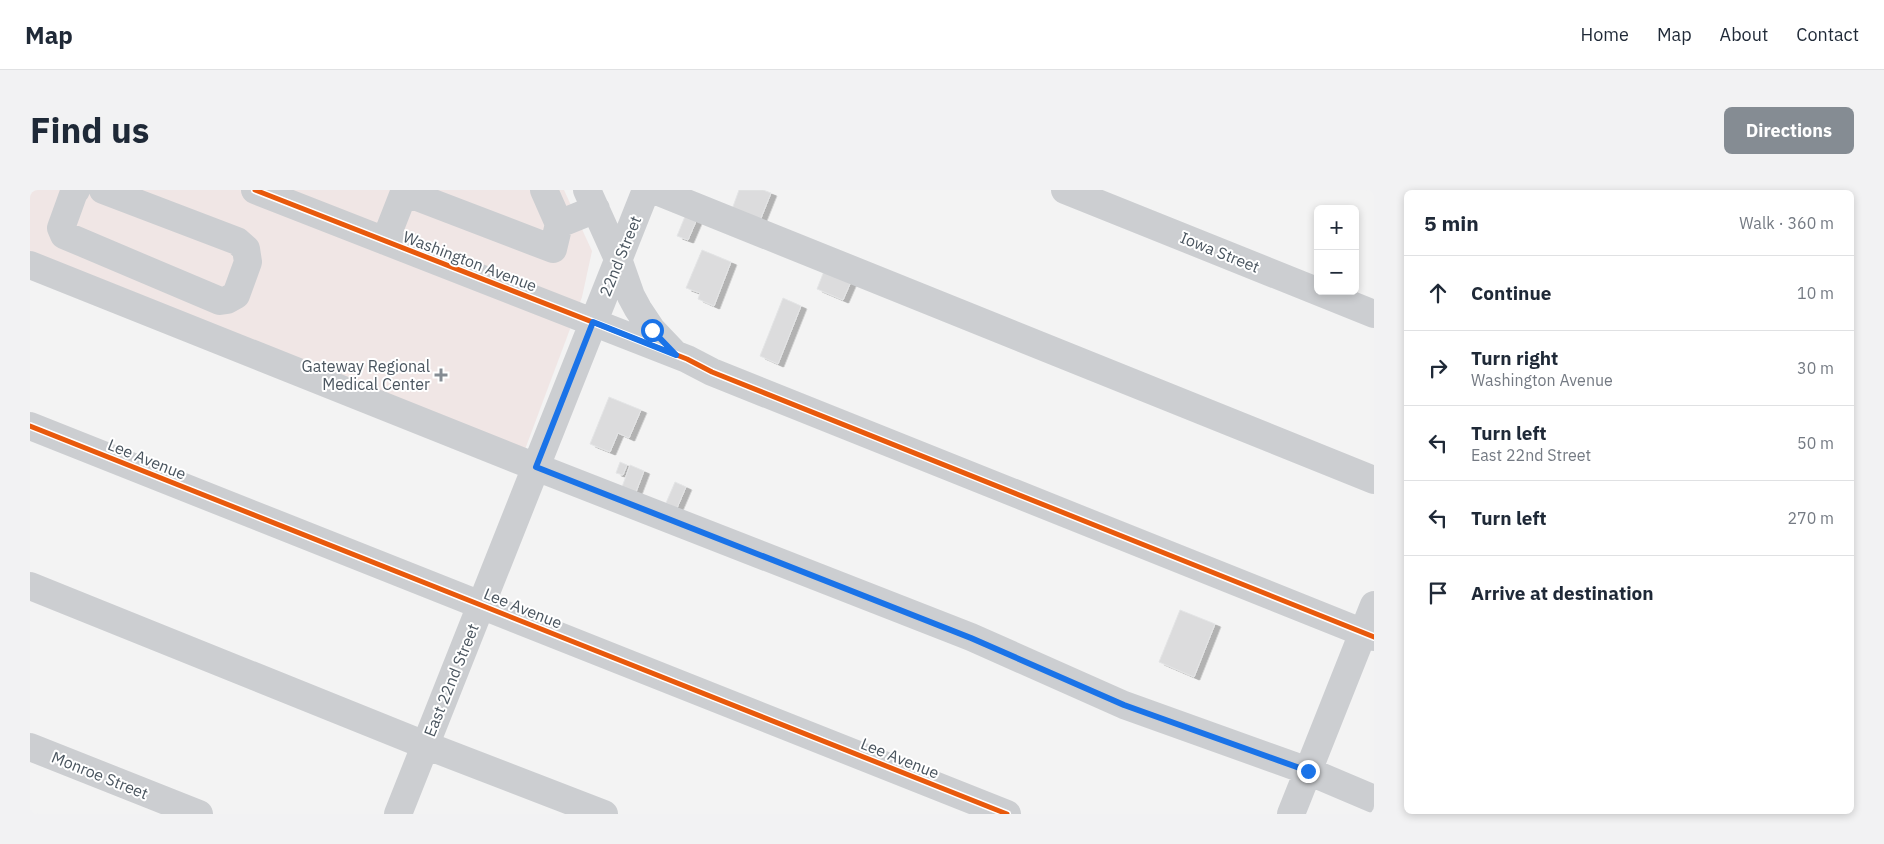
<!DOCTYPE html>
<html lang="en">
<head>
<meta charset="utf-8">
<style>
	:root { --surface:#fff; --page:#f2f2f3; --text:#1f2937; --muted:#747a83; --line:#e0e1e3; --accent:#858c93 }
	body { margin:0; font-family:"IBM Plex Sans",sans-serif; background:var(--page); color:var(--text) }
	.controls { position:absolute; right:15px; top:15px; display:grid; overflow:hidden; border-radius:8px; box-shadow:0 2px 8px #0003 }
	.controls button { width:45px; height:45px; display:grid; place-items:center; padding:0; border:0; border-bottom:1px solid var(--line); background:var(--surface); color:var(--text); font:25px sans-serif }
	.stop { position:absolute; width:15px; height:15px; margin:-11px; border:4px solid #1a73e8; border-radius:50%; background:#fff }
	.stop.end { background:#1a73e8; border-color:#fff; box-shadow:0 1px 5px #0008 }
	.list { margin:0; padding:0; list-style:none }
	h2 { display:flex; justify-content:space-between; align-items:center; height:65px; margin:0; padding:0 20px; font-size:21px }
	h2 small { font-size:16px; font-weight:400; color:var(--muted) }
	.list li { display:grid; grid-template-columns:32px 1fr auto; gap:15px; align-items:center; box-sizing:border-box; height:75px; padding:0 20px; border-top:1px solid var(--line) }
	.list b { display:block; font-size:19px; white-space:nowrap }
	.list p { margin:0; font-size:16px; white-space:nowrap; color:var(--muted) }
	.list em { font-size:16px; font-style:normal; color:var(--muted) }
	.icon { flex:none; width:28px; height:28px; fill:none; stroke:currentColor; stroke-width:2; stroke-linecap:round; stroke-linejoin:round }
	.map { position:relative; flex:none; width:1344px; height:624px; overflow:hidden; border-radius:8px }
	header { display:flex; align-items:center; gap:30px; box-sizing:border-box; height:70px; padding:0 25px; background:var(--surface); border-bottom:1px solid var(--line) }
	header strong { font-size:24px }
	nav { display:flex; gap:28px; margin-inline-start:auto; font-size:18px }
	.intro { display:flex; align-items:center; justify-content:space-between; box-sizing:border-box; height:120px; padding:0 30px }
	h1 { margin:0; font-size:35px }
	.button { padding:12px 22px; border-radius:8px; background:var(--accent); color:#fff; font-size:18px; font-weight:700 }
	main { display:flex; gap:30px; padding:0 30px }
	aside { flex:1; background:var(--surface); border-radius:8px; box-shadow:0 2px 8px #0003 }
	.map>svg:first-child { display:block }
	.medical { fill:#f0e6e5 }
	.building { fill:#dcdcdd; stroke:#e4e5e6; filter:url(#shadow) }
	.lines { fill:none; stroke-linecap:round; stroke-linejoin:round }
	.minor { stroke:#ccced1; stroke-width:28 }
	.cycleway-casing { stroke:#fff; stroke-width:8 }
	.cycleway { stroke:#e8590c; stroke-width:5 }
	.route { stroke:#1a73e8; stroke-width:6 }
	.poi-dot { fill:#858c93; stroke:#fff; stroke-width:2 }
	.labels { text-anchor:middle; stroke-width:4; stroke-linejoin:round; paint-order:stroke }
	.street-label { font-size:16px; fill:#4a555f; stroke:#fff }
	.poi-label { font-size:16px; fill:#4a555f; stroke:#fff; text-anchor:end }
</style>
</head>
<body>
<header>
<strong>Map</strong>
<nav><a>Home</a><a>Map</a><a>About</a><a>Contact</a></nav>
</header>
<div class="intro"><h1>Find us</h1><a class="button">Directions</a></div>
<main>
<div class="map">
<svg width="1344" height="624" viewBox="0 0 1344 624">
	<defs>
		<filter id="shadow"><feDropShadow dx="5.5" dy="3" stdDeviation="0" flood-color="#0004"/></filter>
	</defs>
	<rect width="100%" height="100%" fill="#f3f3f3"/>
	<path class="medical" d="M0 0H534L562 61 552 107 494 262 0 65Z"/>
	<path class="building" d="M709 0H733L741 3 729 33 701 22Z
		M656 24 667 29 658 50 647 46Z
		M672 60 701 72 684 116 668 109 670 103 656 98Z
		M796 76 823 87 813 110 787 99Z
		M753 108 771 116 748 174 730 166Z
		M579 207 611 220 599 248 588 243 580 262 560 254Z
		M590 272 597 275 593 285 586 283Z
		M600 275 614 281 606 302 592 297Z
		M645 292 656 297 647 318 636 313Z
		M1150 420 1185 434 1164 487 1129 472Z"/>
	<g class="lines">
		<path class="minor" d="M46 0 44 2 31 38 34 45 190 111 197 110 206 105 218 72 216 59 207 51 73 0
			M225 0 657 169 682 182 1344 447
			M514 0 529 34 566 19
			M557 0 588 69 601 106 608 119 622 140 642 161
			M624 0 1344 290
			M1035 0 1344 124
			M374 2 523 59 529 34
			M355 51 375 0
			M0 75 506 277 941 447 1094 515 1278 581 1344 609
			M0 236 977 624
			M0 396 395 555 574 624
			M0 557 169 624
			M368 624 616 0
			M1261 624 1344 415"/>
		<defs>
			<path id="cycleway" d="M225 0 657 169 682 182 1344 447
				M0 236 977 624"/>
		</defs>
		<use href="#cycleway" class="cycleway-casing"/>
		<use href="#cycleway" class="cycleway"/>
	</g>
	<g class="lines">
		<path class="route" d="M622 140 646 165 563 132 506 277 941 448 1094 515 1278 581"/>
	</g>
	<path class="poi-dot" d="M408.5 177.5h5v5h5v5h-5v5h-5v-5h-5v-5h5z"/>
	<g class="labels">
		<g class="street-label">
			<text transform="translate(1190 62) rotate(22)" y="6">Iowa Street</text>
			<text transform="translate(590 66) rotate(-68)" y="6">22nd Street</text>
			<text transform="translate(440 71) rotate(21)" y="6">Washington Avenue</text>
			<text transform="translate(117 269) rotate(22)" y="6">Lee Avenue</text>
			<text transform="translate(493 418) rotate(22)" y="6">Lee Avenue</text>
			<text transform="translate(421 490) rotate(-68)" y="6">East 22nd Street</text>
			<text transform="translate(870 568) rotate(22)" y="6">Lee Avenue</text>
			<text transform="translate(70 585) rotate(22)" y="6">Monroe Street</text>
		</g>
		<g class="poi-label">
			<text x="400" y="182">Gateway Regional<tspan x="400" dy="18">Medical Center</tspan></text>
		</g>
	</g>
</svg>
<div class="controls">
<button>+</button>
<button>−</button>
</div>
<div class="stop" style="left:622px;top:140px"></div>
<div class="stop end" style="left:1278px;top:581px"></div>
</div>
<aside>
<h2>5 min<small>Walk · 360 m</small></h2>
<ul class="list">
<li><svg class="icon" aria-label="ahead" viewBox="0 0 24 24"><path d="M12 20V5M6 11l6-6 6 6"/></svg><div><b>Continue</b></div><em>10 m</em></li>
<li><svg class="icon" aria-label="right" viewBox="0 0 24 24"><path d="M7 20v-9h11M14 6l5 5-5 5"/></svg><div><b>Turn right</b><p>Washington Avenue</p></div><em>30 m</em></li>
<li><svg class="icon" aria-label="left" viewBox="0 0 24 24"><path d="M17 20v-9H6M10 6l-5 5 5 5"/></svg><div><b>Turn left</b><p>East 22nd Street</p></div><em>50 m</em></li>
<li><svg class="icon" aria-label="left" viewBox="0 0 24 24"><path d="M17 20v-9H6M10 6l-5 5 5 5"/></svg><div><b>Turn left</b></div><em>270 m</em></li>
<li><svg class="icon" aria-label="arrive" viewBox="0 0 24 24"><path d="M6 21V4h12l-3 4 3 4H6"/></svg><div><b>Arrive at destination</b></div></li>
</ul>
</aside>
</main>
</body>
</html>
